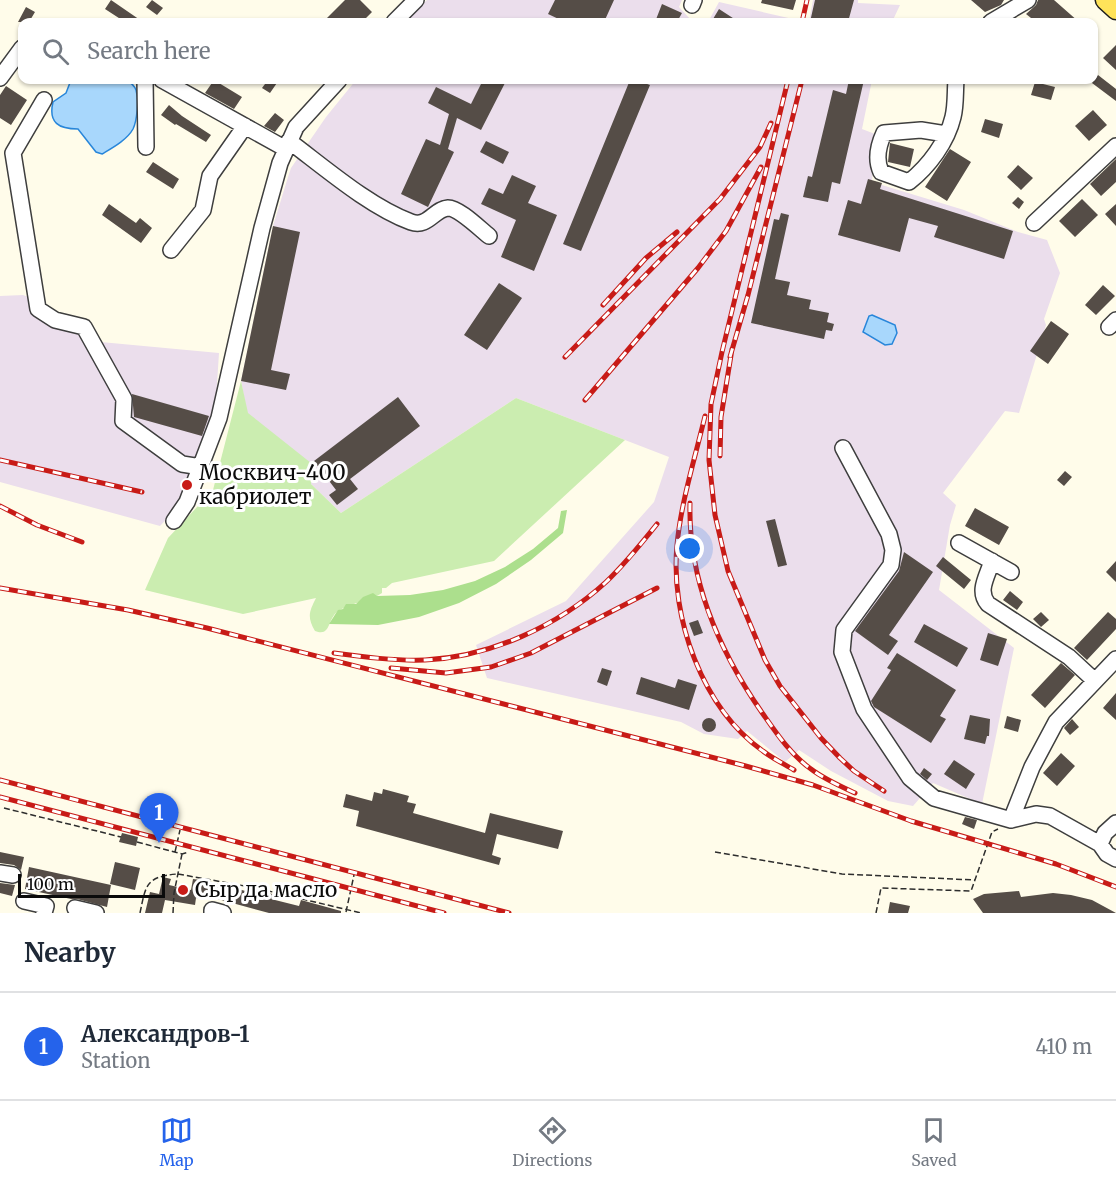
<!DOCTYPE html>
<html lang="en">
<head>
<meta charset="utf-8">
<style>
	:root { --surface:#fff; --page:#f6f6f7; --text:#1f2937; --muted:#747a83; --line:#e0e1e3; --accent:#2563eb }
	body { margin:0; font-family:Merriweather,serif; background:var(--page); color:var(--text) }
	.scale { position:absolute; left:18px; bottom:15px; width:147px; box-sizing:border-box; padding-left:6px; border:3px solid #0b0b0b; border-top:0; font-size:16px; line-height:21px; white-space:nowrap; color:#0b0b0b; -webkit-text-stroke:4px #fff; paint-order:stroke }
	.you { position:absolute; left:690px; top:549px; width:21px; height:21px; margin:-15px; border:4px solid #fff; border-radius:50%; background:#1a73e8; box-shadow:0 0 0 9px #1a73e833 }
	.badge { display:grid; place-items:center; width:39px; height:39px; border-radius:50%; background:var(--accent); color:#fff; font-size:20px; font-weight:700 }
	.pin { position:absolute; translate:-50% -50px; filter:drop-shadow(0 2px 3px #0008) }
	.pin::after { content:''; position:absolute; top:32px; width:21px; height:18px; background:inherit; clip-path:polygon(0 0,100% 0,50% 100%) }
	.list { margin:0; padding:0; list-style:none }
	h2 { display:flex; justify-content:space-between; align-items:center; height:78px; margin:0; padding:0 24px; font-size:26px }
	h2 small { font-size:20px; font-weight:400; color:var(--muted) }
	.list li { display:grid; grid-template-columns:39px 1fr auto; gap:18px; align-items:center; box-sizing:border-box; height:108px; padding:0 24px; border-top:2px solid var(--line) }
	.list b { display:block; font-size:22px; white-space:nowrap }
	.list p { margin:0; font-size:20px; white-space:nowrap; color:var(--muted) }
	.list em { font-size:20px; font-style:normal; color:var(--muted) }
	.icon { flex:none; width:33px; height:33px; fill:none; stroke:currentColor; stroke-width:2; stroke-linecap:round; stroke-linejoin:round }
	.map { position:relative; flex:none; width:1116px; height:913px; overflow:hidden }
	.search { position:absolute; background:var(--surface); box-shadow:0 2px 4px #0004; left:18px; right:18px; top:18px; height:66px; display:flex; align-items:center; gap:15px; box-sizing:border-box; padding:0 21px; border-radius:12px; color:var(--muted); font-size:22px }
	.sheet { height:186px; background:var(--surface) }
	nav { display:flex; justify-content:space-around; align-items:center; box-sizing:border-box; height:84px; border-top:2px solid var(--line); background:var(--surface); font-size:16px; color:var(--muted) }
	nav a { display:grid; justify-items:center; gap:3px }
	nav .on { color:var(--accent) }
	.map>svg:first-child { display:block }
	.industrial { fill:#ebdeec }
	.green { fill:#cbedb0 }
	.forest { fill:#acdf8d }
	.water { fill:#a8d7fc; stroke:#2886da; stroke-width:1.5 }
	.building { fill:#554d47 }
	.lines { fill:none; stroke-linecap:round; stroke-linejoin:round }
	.minor-casing { stroke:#3e3e3e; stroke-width:18 }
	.major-casing { stroke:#1c1c1c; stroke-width:21 }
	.path { stroke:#2d2d2d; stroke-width:1.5; stroke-dasharray:6 3; stroke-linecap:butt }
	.minor { stroke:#fff; stroke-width:15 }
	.major { stroke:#ffe35a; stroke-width:18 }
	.rail-casing { stroke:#c81b17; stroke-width:5 }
	.rail { stroke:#fff; stroke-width:3; stroke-dasharray:9; stroke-linecap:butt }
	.poi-dot { fill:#c81b17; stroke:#fff; stroke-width:2 }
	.labels { text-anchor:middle; stroke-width:6; stroke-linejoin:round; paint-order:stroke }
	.poi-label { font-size:21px; fill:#0b0b0b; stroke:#fff; text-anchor:start }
</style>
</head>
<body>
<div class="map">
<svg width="1116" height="913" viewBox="0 0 1116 913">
	<rect width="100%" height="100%" fill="#fffcea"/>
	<path class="industrial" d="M427 0H682L679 7 691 20 698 22H404Z
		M813 0H858V3L900 5 892 22H809Z
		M719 2 806 22H708Z
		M356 80H872L862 129 875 134 872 182 964 210 1018 232 1047 240 1060 273 1044 319 1046 325 1019 413 1005 411 943 493 956 505 950 525 939 590 1014 648 982 804 933 783 913 806 888 801 831 771 799 750 785 762 747 731 738 739 704 734 681 722 487 678 476 645 566 601 654 502 669 457 516 398 341 513 311 484 313 462 311 464 247 413 241 381 273 226 288 177 291 168 326 117Z
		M23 295 39 301 90 341 219 353 216 399 189 488 179 506 160 526 0 482V296Z"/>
	<path class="green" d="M241 381 248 413 311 463 314 461 311 484 341 513 516 398 625 440 494 561 392 583 386 588H382V593L377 596C369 599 342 607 337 612 327 620 331 637 315 631 307 617 309 612 316 598L243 614 145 590 168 538 213 490Z"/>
	<path class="forest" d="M567 510 563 533 531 560 496 584 459 603 419 617 378 625 329 624 338 610 343 609 346 604H356L363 597 373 593 377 596 410 595 443 590 475 581 505 567 533 549 558 528 561 511Z"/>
	<path class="water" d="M71 80H126C130 82 134 85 136 90 139 100 137 121 133 129 127 140 112 148 102 154L96 152 78 129C59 129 48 123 53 102L66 93Z
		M872 315 895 325 897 333 892 344 885 345 863 332 869 316Z"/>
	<path class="building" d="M111 0 143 22H125L105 9Z
		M152 0 163 8 157 15 146 7Z
		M345 0H360L372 12 362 22H323Z
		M555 0H614L604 22H565L548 14Z
		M762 0H796L793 10 761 3Z
		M815 0H854L848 22H810Z
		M971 0H1004L1001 5 985 12Z
		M1038 0H1054L1079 22H1036L1026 14 1036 5Z
		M662 4 682 13 677 22H655Z
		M26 7 35 12 29 22H18Z
		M719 9 739 22H718L713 19Z
		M1116 45V70L1103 58Z
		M1098 75 1116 89V101L1092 83Z
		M214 80 242 97 234 109 205 93Z
		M268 80H279L270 93 262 88Z
		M483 80H497L505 83 481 130 457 118 448 149 454 152 428 207 401 194 426 139 440 145 449 114 428 103 436 87 471 104Z
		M630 80H636L650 85 581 251 563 244Z
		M849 80H864L840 184 832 182 828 202 803 197 808 176 812 177 833 90 846 94Z
		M1035 82 1055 87 1051 100 1031 95Z
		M6 86 27 100 11 125 0 118V95Z
		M169 105 182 116 211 135 206 142 176 124 175 125 161 115Z
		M1093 110 1107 125 1089 141 1075 126Z
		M275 113 284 120 275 132 264 126Z
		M985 119 1003 124 999 138 981 132Z
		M486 141 509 152 503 164 480 152Z
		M890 143 914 149 910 167 888 162Z
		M950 149 971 162 947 201 925 187Z
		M1116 159V182L1101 196 1090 184Z
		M153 162 179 179 173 189 146 172Z
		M1018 165 1033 178 1021 190 1007 177Z
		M512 175 536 186 528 203 557 215 534 271 501 257 516 220 481 204 489 188 503 194Z
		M868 179 882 183 880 189 1013 231 1004 259 934 237 938 226 909 218 900 252 838 235 848 200 861 204Z
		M1018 197 1024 202 1019 209 1012 203Z
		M1082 199 1098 215 1075 237 1059 221Z
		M109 204 136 223 140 218 152 228 141 243 102 215Z
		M1116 204V226L1105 214Z
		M781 213 789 215 775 279 790 282 787 295 811 300 809 309 829 313 827 322 834 324 832 331 826 330 824 339 751 323 774 219 779 220Z
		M273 226 300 232 271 370 290 374 286 390 241 381Z
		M499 283 522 298 487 350 464 335Z
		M1103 285 1115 296 1096 315 1085 305Z
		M1051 321 1069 334 1048 364 1030 351Z
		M132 394 209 416 202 436 134 417Z
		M398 397 420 426 350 479 358 489 337 505 329 495 336 490 314 461Z
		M1065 471 1072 477 1064 486 1057 480Z
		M975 508 1009 527 999 545 965 526Z
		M775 519 787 565 778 567 766 521Z
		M904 552 933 572 889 635 898 641 888 655 855 631 899 571Z
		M943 557 971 580 964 589 936 566Z
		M1116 561V582L1106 572Z
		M1010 591 1023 602 1017 610 1003 600Z
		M1041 612 1049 620 1041 627 1033 619Z
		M1108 612 1116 619V629L1087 660 1074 648Z
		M698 620 703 633 694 636 689 623Z
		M924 624 968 648 957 667 914 642Z
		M988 633 1007 639 998 666 980 660Z
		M897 653 956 690 940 716 946 719 931 743 874 707 871 701 891 670 887 668Z
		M1061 663 1075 675 1045 708 1031 695Z
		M602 668 612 671 607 686 597 682Z
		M641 677 675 688 678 679 697 685 689 710 636 694Z
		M1116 693V720L1103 708Z
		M970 715 990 719 989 736H987L985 744 964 739Z
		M1007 716 1021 720 1018 732 1004 728Z
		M702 725a7 7 0 1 1 14 0a7 7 0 1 1-14 0Z
		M1072 719 1079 727 1070 735 1064 728Z
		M1061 753 1075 766 1057 786 1043 773Z
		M954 760 975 774 966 789 944 774Z
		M924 768 932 774 927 780 920 774Z
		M383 789 409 796 407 802 416 804 413 813 485 833 490 813 563 831 558 849 497 834 492 855 501 858 499 865 356 826 359 811 343 807 346 794 372 801 374 792 382 794Z
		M965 817 977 820 974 829 962 824Z
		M122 833 138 837 136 846 119 842Z
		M0 852 24 857 21 870 14 865 0 863Z
		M115 862 140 868 135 890 110 884Z
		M29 867 111 885 107 907 77 899H71L25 889Z
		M163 877 171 879 169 885 191 890 193 879 208 881 253 893 254 889 276 895 275 900 299 906 301 900 341 911V913H269L203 895 202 899 196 898 195 905 165 900 162 913H145L150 892 159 894Z
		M0 883 15 885 12 896 0 893Z
		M1019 891 1021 897 1053 893 1071 895 1092 900 1116 913H983L973 899 984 894Z
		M890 902 910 906 908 913H888Z"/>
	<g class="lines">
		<defs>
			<path id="minor" d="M692 5 694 0
				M394 22 416 0
				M991 22 1028 0
				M0 78 22 48
				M145 80 146 147
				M162 80 286 149
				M44 100 13 153 38 309 55 320 84 327 124 399 123 421 182 464 201 467
				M946 134 921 130 884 133C878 146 875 159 881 172L909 182C929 166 947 142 953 117 956 105 955 92 956 80
				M289 141C325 168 370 207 411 222 428 228 434 209 448 208 459 208 480 229 489 236
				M1034 223 1116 146
				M171 250 203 210 210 176 245 126
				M1109 327 1116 320
				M843 448 889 534 893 550 891 565 844 630 842 652 864 709 910 778 934 798 1011 820 1036 814 1050 816 1100 844 1107 854 1116 859
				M174 521 187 502 219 418 262 228 280 163 296 127 339 80
				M959 543 1011 572
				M992 561C987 577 977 591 988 604L1069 657 1095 681
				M1011 820 1032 767 1056 722 1116 659
				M1100 844 1105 833 1116 823
				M0 873 13 875
				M24 901 46 906 44 913
				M75 908 96 913
				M212 913V910L223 913"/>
			<path id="major" d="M1105 0 1116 10"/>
		</defs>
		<use href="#minor" class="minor-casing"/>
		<use href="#major" class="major-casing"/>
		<path class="path" d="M4 808 121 837
			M137 842 182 854 189 852
			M175 852 180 830
			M715 852 842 874 975 880
			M178 874 256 888 361 913
			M346 912 354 875
			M140 913C146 884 146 877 177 874
			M173 913 174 893 182 854
			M876 913 881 888 971 891 992 832 998 829"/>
		<use href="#minor" class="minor"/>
		<use href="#major" class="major"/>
		<defs>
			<path id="rail" d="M802 22 807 0
				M788 80 722 352 711 404 709 460 715 515 728 571 765 660 780 686 821 738 840 758 854 771 884 791
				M603 305 646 258 677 232
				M565 357 720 199 760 147 771 123
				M730 357 748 295 802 80
				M585 400 698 268 726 231 761 167
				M705 416C695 458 681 502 677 545 670 617 702 708 763 751 772 758 784 764 794 770
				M720 456 721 417 732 349
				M0 460 142 492
				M690 503C688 581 719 651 763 714 777 734 791 755 811 769 824 779 840 786 855 793
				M0 506 37 525 82 542
				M0 588 128 610 207 628 742 765 813 785 911 821 1056 864 1116 887
				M334 653C364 657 395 661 425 660 490 657 558 626 606 582 625 564 641 544 657 524
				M391 668 446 673 491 667 531 653 657 588
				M0 780 509 913
				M0 797 444 913"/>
		</defs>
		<use href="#rail" class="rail-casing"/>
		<use href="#rail" class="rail"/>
	</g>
	<g class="poi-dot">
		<circle cx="187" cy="485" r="6"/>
		<circle cx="183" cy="890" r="6"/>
	</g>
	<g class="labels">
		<g class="poi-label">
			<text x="199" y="480">Москвич-400<tspan x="199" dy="24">кабриолет</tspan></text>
			<text x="195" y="897">Сыр да масло</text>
		</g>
	</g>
</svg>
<div class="scale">100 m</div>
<div class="you"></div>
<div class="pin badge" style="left:159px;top:843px">1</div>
<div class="search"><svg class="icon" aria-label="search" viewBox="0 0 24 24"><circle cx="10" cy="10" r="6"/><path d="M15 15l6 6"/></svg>Search here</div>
</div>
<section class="sheet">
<h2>Nearby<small></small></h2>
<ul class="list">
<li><span class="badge">1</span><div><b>Александров-1</b><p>Station</p></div><em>410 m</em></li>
</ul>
</section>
<nav>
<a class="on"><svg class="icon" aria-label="map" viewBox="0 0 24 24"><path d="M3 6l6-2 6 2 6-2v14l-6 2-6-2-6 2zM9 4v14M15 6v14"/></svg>Map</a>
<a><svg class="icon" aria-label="directions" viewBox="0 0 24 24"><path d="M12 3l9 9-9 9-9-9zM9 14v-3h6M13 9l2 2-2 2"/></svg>Directions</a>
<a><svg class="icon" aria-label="saved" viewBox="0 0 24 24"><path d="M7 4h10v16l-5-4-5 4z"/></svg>Saved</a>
</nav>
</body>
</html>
